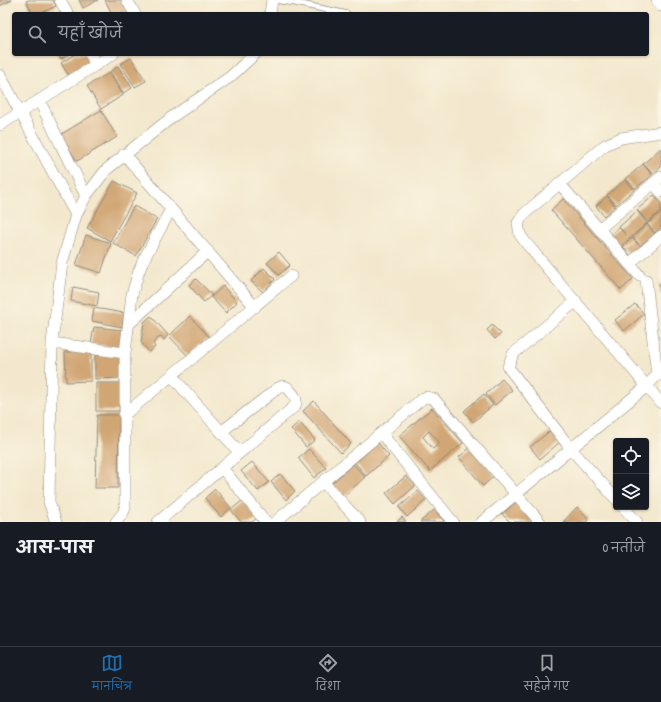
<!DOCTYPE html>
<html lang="hi">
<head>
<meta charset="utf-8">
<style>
	:root { --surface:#171b24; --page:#242831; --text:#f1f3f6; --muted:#9ea1a6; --line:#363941; --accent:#1f6fb2 }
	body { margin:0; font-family:"Patrick Hand","Playpen Sans Deva",sans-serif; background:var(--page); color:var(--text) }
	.controls { position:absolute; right:12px; bottom:12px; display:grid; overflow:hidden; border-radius:4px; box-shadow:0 1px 3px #0004 }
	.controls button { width:36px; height:36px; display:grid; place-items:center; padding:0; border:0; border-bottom:1px solid var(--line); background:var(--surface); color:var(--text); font:20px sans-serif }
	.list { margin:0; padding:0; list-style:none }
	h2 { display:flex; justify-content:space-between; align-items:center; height:52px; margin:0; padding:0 16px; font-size:17px }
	h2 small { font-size:13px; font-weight:400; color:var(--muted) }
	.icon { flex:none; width:22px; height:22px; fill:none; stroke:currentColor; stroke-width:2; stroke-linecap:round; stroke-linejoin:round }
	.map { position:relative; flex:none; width:661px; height:522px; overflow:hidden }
	.search { position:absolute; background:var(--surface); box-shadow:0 1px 3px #0004; left:12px; right:12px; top:12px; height:44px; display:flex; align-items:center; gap:10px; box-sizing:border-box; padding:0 14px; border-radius:4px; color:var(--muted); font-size:15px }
	.sheet { height:124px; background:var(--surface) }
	nav { display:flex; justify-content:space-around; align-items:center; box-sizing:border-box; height:56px; border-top:1px solid var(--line); background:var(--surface); font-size:11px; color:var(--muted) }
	nav a { display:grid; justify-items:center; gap:2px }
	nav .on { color:var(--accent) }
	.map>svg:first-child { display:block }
	.building { fill:#d1a675; fill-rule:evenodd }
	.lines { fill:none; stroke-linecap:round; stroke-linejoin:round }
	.lane-casing { stroke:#8f8a7c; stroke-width:7 }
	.street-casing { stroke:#8f8a7c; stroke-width:12 }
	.lane { stroke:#fff; stroke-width:5.5 }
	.street { stroke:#fff; stroke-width:11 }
</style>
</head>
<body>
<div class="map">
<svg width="661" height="522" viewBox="0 0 661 522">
	<rect width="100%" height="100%" fill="#fcf5e5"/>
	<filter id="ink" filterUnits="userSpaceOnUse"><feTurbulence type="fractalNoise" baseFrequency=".025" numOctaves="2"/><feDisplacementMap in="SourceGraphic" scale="8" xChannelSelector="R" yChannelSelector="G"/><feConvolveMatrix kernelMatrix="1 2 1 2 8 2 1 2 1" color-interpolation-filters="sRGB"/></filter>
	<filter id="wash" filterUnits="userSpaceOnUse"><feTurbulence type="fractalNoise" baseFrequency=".012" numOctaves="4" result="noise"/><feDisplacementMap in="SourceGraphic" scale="16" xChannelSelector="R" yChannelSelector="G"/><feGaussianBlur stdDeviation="0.9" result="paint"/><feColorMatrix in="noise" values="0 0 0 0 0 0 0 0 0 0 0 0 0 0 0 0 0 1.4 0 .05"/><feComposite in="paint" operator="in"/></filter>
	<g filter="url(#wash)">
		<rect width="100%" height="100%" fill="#f3e8cd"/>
		<g id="blocks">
			<path class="building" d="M0 0H12L0 6Z
				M28 0H53L56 6 39 14H33L26 1Z
				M79 0H98L83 8Z
				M105 0H122L129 14H112Z
				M57 54H69L61 59Z
				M75 54H87L92 62 69 76 61 63Z
				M131 58 146 81 135 87 120 64Z
				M118 66 132 88 123 93 110 72Z
				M109 73 123 95 101 109 87 86Z
				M101 110 117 137 77 161 60 135Z
				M661 148V167L653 174 643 164Z
				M643 164 652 175 635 189 626 179Z
				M625 180 634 190 616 205 607 195Z
				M114 181 137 193 110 241 87 228Z
				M654 195 661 203V211L648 222 637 210Z
				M607 196 615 206 604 216 596 206Z
				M563 199 633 279 621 290 551 210Z
				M134 206 157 219 136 256 113 243Z
				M637 211 647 223 620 247 610 235 619 227 626 235 619 227Z
				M661 212V228L655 233 647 224Z
				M647 224 655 234 640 246 633 237Z
				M86 235 111 243 101 273 76 265Z
				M632 238 641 247 631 256 623 247Z
				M279 252 290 265 279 275 267 263Z
				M264 268 275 279 263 292 251 281Z
				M196 279 212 295 204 302 189 285Z
				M659 284H661V294H660Z
				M223 286 237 302 226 313 211 297Z
				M73 287 99 292 97 306 71 301Z
				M635 304 644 314 624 331 615 320Z
				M94 308 124 313 122 327 92 321Z
				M151 316 168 335 164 340 161 336 153 343 155 347 149 352 141 342 144 322Z
				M190 316 209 337 188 356 169 336Z
				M492 325 501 334 495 339 487 330Z
				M94 327 123 330 120 348 91 344Z
				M91 351V381L66 382 65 352Z
				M95 355H119L120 378 95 379Z
				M502 379 512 390 495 405 486 394Z
				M96 383H120L119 411H96Z
				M484 394 493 405 473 422 464 411Z
				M314 401 351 444 341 453 303 411Z
				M432 408 463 443 430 471 399 436ZM429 431 440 443 433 449 423 437Z
				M97 415H119L118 488H95Z
				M299 422 315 440 306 447 291 429Z
				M551 430 561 441 540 459 530 447Z
				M378 443 389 456 366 476 355 463Z
				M471 447 495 475 483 486 459 457Z
				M309 449 326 468 314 478 298 458Z
				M252 462 269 482 258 491 241 471Z
				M353 464 365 477 343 497 331 484Z
				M280 474 295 491 286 500 271 482Z
				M406 476 415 486 395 504 386 493Z
				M215 489 231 508 221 517 205 498Z
				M418 491 426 500 407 517 399 507Z
				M243 500 257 518 252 522H241L231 510Z
				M517 501 535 522H510L502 514Z
				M577 507 589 519 586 522H563Z
				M434 510 444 521 443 522H420Z
				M402 517 406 522H397Z"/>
		</g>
	</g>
	<g filter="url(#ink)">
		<use href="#blocks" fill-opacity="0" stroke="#8f8a7c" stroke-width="1"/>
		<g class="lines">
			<defs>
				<path id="lane" d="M275 0 296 3 347 14"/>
				<path id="street" d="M60 0 68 14
					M127 0 135 14
					M657 0 661 6
					M270 14 272 0
					M90 54 96 65
					M0 75 76 215
					M39 100 86 196
					M0 125 113 54
					M661 132 621 138 605 145 524 214 518 223 520 235 526 243 661 403
					M124 154 255 307
					M559 183 639 275
					M653 183 661 192
					M599 229 661 177
					M629 264 661 236
					M646 280 657 375
					M576 301 513 354 508 367 571 449 616 499
					M129 324 208 251
					M52 343 125 353
					M172 376 239 452
					M124 415 291 276
					M381 433 453 522
					M222 468 266 522
					M323 482 360 522
					M623 507 637 522
					M56 522 49 502 52 343 62 263 76 215 86 196 106 170 172 117 230 77 255 54
					M116 522 123 513 125 508V353L132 294 139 271 144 259 171 209
					M158 522 295 406C299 398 291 392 287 387L283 386 278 388 221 432
					M275 522 423 398 427 397 434 399 540 522
					M482 522 647 386 657 375H661"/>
			</defs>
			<use href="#lane" class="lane-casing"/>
			<use href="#street" class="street-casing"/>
			<use href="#lane" class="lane"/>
			<use href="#street" class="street"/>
		</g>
	</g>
</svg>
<div class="controls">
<button><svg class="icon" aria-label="locate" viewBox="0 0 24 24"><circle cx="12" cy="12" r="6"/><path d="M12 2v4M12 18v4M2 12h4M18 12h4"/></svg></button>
<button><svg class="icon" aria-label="layers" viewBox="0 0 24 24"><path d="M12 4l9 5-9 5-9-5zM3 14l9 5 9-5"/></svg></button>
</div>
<div class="search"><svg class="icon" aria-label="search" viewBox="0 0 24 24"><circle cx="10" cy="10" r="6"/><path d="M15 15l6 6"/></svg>यहाँ खोजें</div>
</div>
<section class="sheet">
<h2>आस-पास<small>0 नतीजे</small></h2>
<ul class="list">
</ul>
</section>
<nav>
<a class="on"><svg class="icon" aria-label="map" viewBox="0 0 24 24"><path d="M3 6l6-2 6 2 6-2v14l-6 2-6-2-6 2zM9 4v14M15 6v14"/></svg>मानचित्र</a>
<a><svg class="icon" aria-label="directions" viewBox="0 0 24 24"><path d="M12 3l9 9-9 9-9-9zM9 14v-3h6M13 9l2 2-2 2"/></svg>दिशा</a>
<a><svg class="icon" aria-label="saved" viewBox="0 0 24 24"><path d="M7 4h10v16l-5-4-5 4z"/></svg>सहेजे गए</a>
</nav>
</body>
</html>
